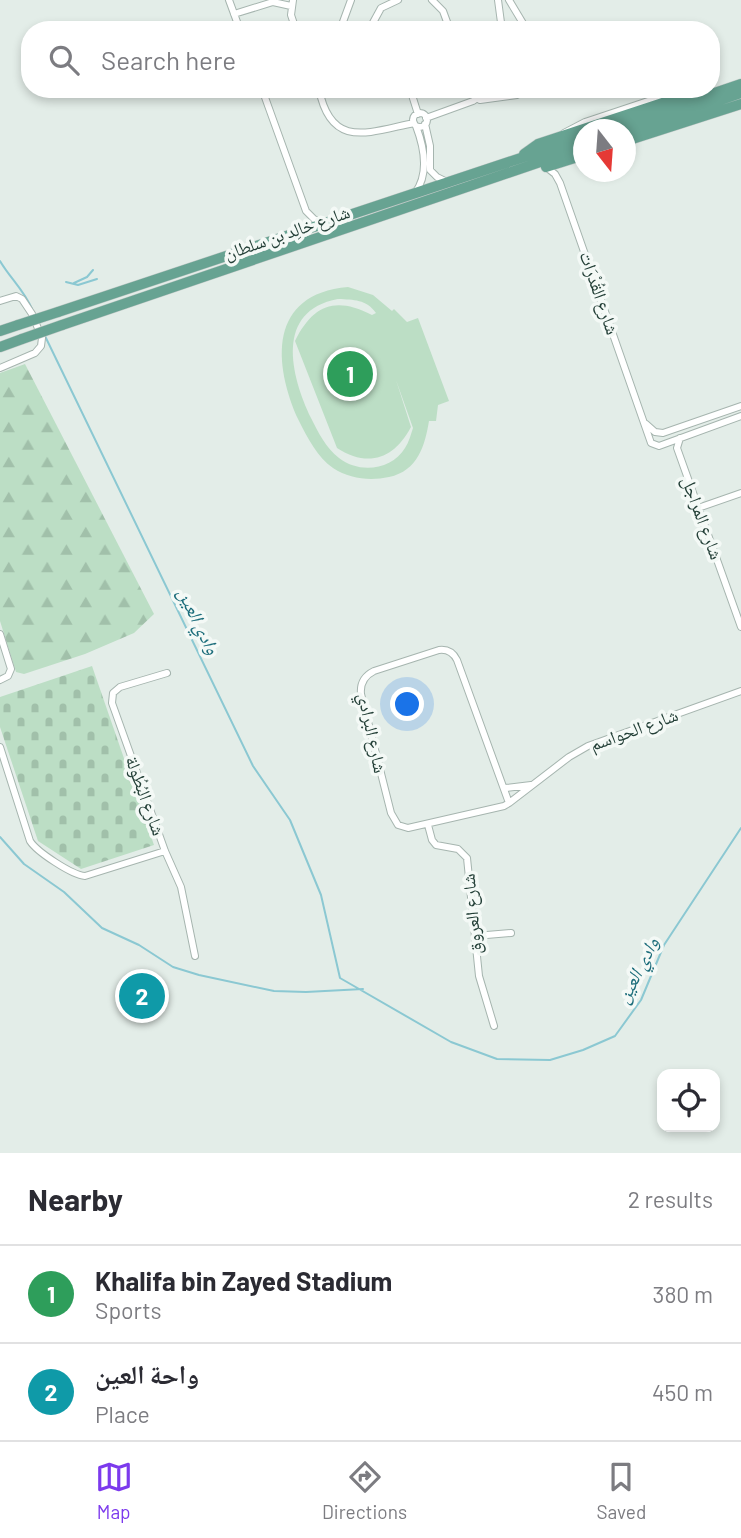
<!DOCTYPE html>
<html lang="en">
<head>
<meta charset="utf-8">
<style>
	:root { --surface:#fff; --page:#f2f2f3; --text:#2b2b33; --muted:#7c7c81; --line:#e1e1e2; --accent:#7c3aed }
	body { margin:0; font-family:Barlow,"Noto Naskh Arabic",sans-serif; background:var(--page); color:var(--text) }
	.controls { position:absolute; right:21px; bottom:21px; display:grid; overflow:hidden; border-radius:14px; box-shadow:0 4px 10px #0003 }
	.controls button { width:63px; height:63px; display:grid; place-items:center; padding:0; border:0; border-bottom:2px solid var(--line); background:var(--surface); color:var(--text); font:35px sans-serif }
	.compass { position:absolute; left:573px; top:119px; width:63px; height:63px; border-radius:50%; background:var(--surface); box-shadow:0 4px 10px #0003; rotate:163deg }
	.you { position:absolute; left:408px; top:705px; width:24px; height:24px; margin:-18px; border:5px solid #fff; border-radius:50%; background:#1a73e8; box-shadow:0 0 0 10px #1a73e833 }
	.badge { display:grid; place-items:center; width:46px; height:46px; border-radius:50%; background:var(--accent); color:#fff; font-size:23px; font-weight:700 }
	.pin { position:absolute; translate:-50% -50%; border:4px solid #fff; box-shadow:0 2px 7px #0006 }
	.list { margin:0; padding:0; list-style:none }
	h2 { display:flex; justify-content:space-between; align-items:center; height:91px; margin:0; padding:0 28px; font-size:30px }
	h2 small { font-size:23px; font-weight:400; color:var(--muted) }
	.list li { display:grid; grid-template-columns:46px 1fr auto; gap:21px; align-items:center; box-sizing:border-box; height:98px; padding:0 28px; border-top:2px solid var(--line) }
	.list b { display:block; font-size:26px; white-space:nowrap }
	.list p { margin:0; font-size:23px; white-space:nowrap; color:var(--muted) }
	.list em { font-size:23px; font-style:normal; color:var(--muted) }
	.icon { flex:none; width:38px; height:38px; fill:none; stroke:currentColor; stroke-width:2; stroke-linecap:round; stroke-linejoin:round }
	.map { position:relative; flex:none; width:741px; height:1153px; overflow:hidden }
	.search { position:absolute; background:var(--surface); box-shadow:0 4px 10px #0003; left:21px; right:21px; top:21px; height:77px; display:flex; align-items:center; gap:18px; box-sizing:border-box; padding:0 24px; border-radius:28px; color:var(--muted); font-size:26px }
	.sheet { height:287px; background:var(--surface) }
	nav { display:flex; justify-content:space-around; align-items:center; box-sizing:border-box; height:98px; border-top:2px solid var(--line); background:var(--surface); font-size:19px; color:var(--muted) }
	nav a { display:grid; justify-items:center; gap:4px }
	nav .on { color:var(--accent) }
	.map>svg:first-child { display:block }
	.green { fill:#bcdec5; fill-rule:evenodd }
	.forest { fill:url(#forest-firs) }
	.cemetery { fill:url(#cemetery-stones) }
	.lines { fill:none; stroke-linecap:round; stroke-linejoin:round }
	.stream { stroke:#8bc8d2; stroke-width:2 }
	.street-casing { stroke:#a6b5af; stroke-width:8 }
	.primary-casing { stroke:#c1c9c7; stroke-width:11 }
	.street { stroke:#fff; stroke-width:6 }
	.primary { stroke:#67a392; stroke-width:10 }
	.primary-bridge-casing { stroke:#c1c9c7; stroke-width:11; stroke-linecap:butt }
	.primary-bridge { stroke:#67a392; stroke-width:10 }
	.labels { text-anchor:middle; stroke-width:7; stroke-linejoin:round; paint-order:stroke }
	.street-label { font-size:18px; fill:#233f37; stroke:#f4f9f6 }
	.water-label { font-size:19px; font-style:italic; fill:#1c6d7b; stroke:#f4f9f6 }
</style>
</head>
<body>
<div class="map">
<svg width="741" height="1153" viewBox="0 0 741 1153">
	<defs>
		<pattern id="forest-firs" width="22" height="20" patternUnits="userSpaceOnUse" patternTransform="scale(1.75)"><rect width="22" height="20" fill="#bcdec5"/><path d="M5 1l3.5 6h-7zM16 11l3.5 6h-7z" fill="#a1c0aa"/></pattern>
		<pattern id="cemetery-stones" width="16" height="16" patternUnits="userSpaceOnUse" patternTransform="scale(1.75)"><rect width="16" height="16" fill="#bcdec5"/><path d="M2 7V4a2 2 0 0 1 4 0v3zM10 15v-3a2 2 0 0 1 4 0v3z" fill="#a1c0aa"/></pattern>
	</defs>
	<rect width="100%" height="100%" fill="#e3ede8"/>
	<path class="green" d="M348 287 373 295 392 311 394 309 407 322 418 318 449 401 438 405 436 421H429C425 445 418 471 389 477 370 481 350 479 333 468 318 458 307 437 299 421 273 364 268 294 348 287ZM338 299C354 300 366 299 376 313L372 315C335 296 313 305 295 341L337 448C368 468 394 459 411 427L396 380 413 428C411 434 409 442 405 448 392 470 359 474 339 458 326 448 318 432 311 418 291 376 274 311 338 299Z"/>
	<path class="forest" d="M25 364 154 614 134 633 85 654 24 674 16 672 0 621V373Z"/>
	<path class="cemetery" d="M92 666 154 845 81 869 38 841 0 727V697Z"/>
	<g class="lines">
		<path class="stream" d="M0 261C10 278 24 290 32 309
			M66 282 78 285 97 279
			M74 283 87 277 93 270
			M45 336 253 766 290 820 321 895 340 978 451 1042 497 1059 550 1060 583 1050 615 1036 641 1000 664 945 741 828
			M0 837 24 864 64 892 102 928 139 945 173 967 199 975 274 991 306 992 363 989"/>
		<defs>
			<path id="street" d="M229 0 240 30
				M293 0 291 15 296 30
				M432 0 443 11 450 30
				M498 0 502 30
				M509 0 527 30
				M234 14 273 2 291 6
				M340 30 351 0
				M369 30 381 8 398 0
				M262 89 306 211 314 219 324 224
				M319 89C331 150 369 132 414 123
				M393 89 404 92 423 89
				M411 92 418 114
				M480 100 517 95 529 89
				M413 120a7 7 0 1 1 14 0a7 7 0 1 1-14 0Z
				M426 118 473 101 490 89
				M425 124 430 146V170L437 177 447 182
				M564 133 585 122 684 89
				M546 167 555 174 560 183 651 443 659 446 741 416
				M415 193C430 173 424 147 416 126
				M0 301 16 296 22 299 32 314 42 338 41 346 35 353 0 368
				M646 424 655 432 663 433 741 406
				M680 438 677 448 741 627
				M698 508 741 493
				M0 634 11 669 8 676 0 680
				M167 673 120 687 113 693 112 703 165 851 181 887 195 956
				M0 747 30 841C37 852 72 875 85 876L165 851
				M505 788 531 785
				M509 803 457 660C453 652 447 649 439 650L374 671C364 676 360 684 361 694L391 813 398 825 408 828 504 806 509 803 569 757 588 746 741 691
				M428 825 432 840 436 845 458 849 467 858 479 976 494 1026
				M475 936 511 933"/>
			<path id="primary" d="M606 130 741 84
				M626 133 741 93
				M626 141 741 104
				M524 154 538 144 705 89
				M546 167 584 155
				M58 312 584 137
				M62 325 584 147
				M0 331 18 325
				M0 347 22 339"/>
		</defs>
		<use href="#street" class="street-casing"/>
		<use href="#primary" class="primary-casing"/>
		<use href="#street" class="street"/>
		<use href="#primary" class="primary"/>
		<defs>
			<path id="primary-bridge" d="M18 325 58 312
				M22 339 62 325"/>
		</defs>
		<use href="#primary-bridge" class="primary-bridge-casing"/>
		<use href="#primary-bridge" class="primary-bridge"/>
	</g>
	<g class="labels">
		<g class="street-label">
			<text transform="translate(287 233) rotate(-19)" y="6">شارع خالِد بن سلطان</text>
			<text transform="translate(599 293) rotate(71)" y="6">شارع القُدْرَات</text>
			<text transform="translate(702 518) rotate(70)" y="6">شارع المراجل</text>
			<text transform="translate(634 730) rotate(-20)" y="6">شارع الحواسم</text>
			<text transform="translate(372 733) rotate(78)" y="6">شارع البرادي</text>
			<text transform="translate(145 796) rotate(70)" y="6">شارع البُطُولة</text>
			<text transform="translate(472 914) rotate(-95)" y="6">شارع العروق</text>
		</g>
		<g class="water-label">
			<text transform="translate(199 621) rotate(64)" y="7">وادي العين</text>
			<text transform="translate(637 970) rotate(-63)" y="7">وادي العين</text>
		</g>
	</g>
</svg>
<div class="controls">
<button><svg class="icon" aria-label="locate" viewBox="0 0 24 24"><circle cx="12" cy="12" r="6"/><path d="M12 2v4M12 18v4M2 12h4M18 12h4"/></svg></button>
</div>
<svg class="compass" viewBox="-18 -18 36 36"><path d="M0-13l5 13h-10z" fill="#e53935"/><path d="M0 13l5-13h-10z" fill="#7c7c81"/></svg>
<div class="you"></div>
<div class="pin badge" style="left:350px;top:374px;background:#2e9e5b">1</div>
<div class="pin badge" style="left:142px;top:996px;background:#0f9aa8">2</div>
<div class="search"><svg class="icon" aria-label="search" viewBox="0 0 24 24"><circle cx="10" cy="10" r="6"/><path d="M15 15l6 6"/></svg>Search here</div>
</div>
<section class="sheet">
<h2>Nearby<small>2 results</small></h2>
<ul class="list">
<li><span class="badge" style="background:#2e9e5b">1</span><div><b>Khalifa bin Zayed Stadium</b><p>Sports</p></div><em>380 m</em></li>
<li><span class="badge" style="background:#0f9aa8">2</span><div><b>واحة العين</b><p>Place</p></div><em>450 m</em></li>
</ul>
</section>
<nav>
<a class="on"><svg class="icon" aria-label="map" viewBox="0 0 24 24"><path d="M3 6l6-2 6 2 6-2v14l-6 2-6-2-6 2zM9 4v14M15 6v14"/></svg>Map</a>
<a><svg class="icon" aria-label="directions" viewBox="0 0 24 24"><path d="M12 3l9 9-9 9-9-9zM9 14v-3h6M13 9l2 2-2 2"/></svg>Directions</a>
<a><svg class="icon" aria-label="saved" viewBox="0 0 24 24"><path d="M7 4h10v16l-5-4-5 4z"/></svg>Saved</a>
</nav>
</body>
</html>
